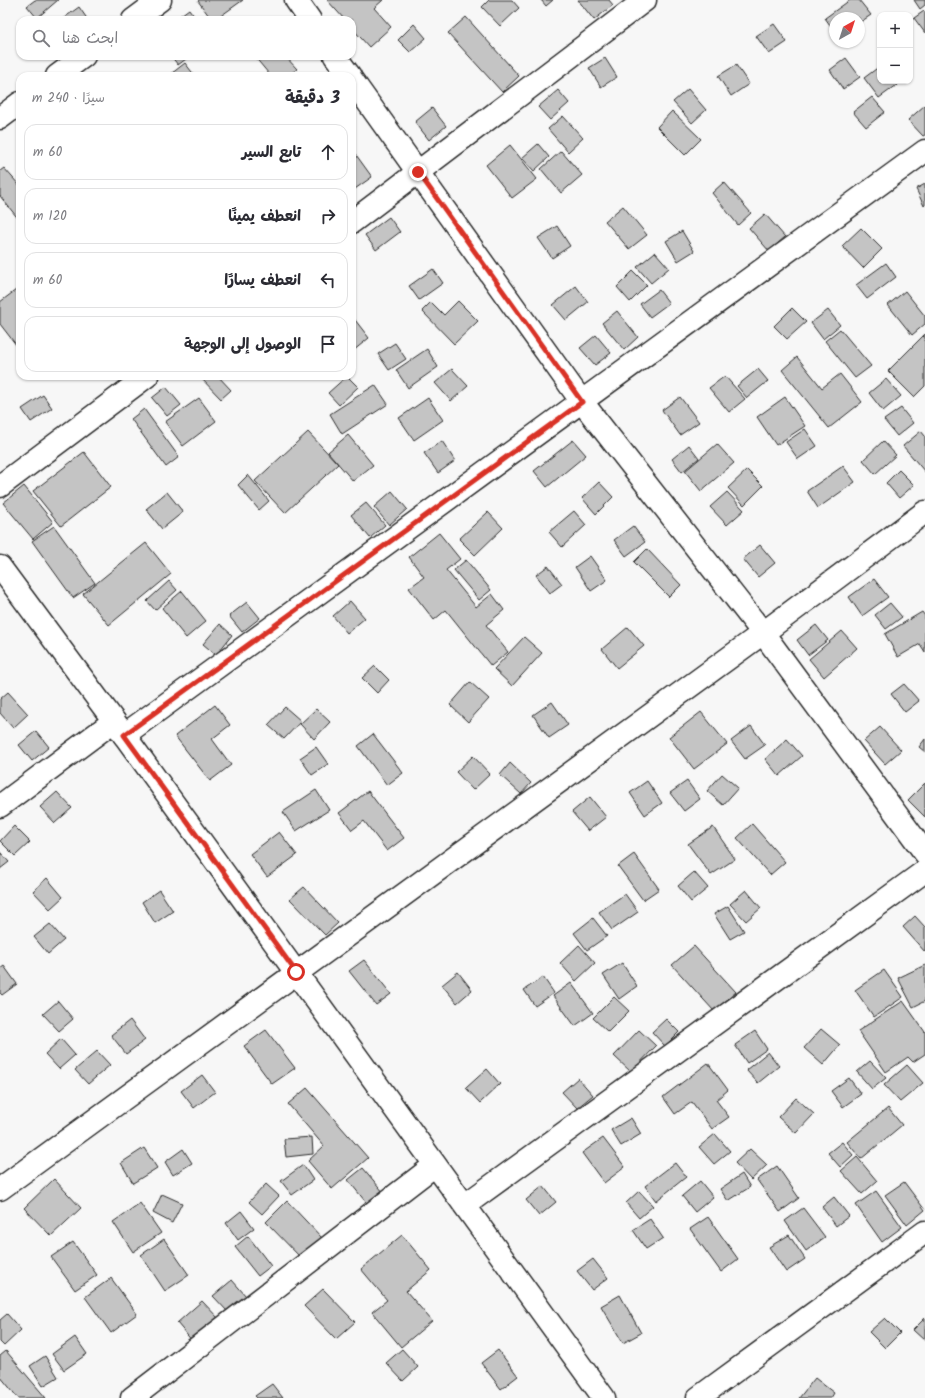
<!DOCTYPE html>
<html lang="ar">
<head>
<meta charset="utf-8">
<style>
	:root { --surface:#fff; --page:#f7f7f7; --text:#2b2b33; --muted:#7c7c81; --line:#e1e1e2 }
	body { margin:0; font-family:Kalam,"Playpen Sans Arabic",sans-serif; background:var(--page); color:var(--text); direction:rtl }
	.controls { position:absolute; right:12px; top:12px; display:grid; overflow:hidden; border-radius:8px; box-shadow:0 1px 3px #0004 }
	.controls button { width:36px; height:36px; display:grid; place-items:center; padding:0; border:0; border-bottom:1px solid var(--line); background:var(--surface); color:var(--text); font:20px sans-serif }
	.compass { position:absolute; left:829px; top:12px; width:36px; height:36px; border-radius:50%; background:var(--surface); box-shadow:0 1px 3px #0004; rotate:39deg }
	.stop { position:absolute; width:12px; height:12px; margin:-9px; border:3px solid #d93025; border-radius:50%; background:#fff }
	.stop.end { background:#d93025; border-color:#fff; box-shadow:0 1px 4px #0008 }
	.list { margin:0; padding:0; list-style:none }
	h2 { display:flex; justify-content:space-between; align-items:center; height:52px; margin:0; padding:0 16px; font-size:17px }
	h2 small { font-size:13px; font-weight:400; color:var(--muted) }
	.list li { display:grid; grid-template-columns:26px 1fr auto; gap:12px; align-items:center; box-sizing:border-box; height:56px; margin:0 8px 8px; padding:0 8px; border:1px solid var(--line); border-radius:12px }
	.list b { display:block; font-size:15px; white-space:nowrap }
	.list em { font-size:13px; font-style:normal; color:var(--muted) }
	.icon { flex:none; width:22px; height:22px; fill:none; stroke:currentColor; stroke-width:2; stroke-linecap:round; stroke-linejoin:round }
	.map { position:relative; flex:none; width:925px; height:1398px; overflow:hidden; direction:ltr }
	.search { position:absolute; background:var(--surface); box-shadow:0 1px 3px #0004; left:16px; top:16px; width:340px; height:44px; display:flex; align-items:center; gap:10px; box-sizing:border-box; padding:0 14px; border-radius:12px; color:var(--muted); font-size:15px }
	.panel { position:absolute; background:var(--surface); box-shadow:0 1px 3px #0004; left:16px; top:72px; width:340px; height:308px; border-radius:12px; direction:rtl }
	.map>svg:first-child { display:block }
	.building { fill:#c4c4c4; stroke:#2b2b2b }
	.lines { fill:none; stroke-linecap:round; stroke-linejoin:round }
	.street-casing { stroke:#2b2b2b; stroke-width:25 }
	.secondary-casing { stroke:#2b2b2b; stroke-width:25 }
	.street { stroke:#fff; stroke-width:22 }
	.secondary { stroke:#fff; stroke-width:22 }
	.route { stroke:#d93025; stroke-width:5 }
</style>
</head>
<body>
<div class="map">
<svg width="925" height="1398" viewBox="0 0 925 1398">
	<rect width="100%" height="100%" fill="#f7f7f7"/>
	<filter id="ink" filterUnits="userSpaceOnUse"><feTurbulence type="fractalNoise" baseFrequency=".025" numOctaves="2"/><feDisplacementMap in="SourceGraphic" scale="8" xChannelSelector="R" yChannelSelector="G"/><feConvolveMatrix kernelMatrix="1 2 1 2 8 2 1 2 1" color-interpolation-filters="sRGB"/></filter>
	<g filter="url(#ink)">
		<path class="building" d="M35 0H58L37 18 27 6Z
			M199 0H243L215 20H212L198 1Z
			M327 0H383L374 8 391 27 369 47 352 28V20H345Z
			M489 0H512L519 8 500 26 482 7Z
			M541 0H553L546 6Z
			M578 0H609L613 5 594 20Z
			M850 0H859L871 15 859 23V18H835V32L825 18Z
			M914 0H925V5L920 9Z
			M79 7 88 20H61Z
			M189 9 197 20H174Z
			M924 11 925 12V33L914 18Z
			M466 17 519 76 502 92 448 33Z
			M414 24 426 38 410 52 398 40Z
			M774 24 787 42 769 54 756 36Z
			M171 56H190L178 65Z
			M254 56H285L297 69 288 76H266L269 74Z
			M605 58 617 77 601 87 589 68Z
			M846 58 860 77 843 89 830 70Z
			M185 63 195 76H173L171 74Z
			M736 65 749 84 731 96 718 76Z
			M880 66V81H894L897 85 879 98 864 78Z
			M688 89 706 110 692 123 673 102Z
			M558 90 569 103 550 120 538 107Z
			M872 97 885 112 866 127 853 112Z
			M925 105V135L923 136 908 120Z
			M432 108 446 126 429 140 415 122Z
			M672 111 701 139 685 155 657 127Z
			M563 116 583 138 568 152 548 129Z
			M538 144 549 157 534 171 522 158Z
			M510 145 537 179 512 198 486 165Z
			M561 151 582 175 561 193 541 169Z
			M354 152 372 177 352 191V154Z
			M4 168 20 186V221L0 196V171Z
			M724 182 751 213 738 225 712 193Z
			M925 184V205L924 206 916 189Z
			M623 206 647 235 629 249 605 221Z
			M765 214 785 237 769 251 749 228Z
			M389 217 400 232 376 250 365 235Z
			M557 226 570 246 552 258 538 238Z
			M861 228 882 249 863 268 842 246Z
			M682 231 694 251 678 261 666 241Z
			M655 252 669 268 651 283 637 267Z
			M886 263 896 277 867 299 856 285Z
			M433 269 443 283 419 300 409 286Z
			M633 271 647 285 630 302 617 287Z
			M576 286 588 302 566 320 553 305Z
			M20 287V350L0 324V302Z
			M659 290 669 303 650 317 640 304Z
			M905 291 925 316V324L912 335 888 305Z
			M458 301 478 321 454 344 422 311 431 302 444 315Z
			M792 308 806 322 787 339 774 326Z
			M828 310 840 325 823 339 811 323Z
			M617 311 638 337 624 350 602 323Z
			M352 316 369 338 353 351 352 350Z
			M840 329 871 366 855 378 825 341Z
			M925 334V386L914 397 888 371Z
			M596 335 611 353 595 365 580 348Z
			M395 343 406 359 389 370 378 354Z
			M427 349 438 367 408 388 396 370Z
			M797 357 822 388 840 374 862 402 829 428 782 370Z
			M452 369 468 386 451 401 435 383Z
			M758 369 768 381 747 398 737 386Z
			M199 376H218L231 390 221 399Z
			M347 376 358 387 339 405 328 393Z
			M725 376 745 399 729 412 709 388Z
			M886 379 901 396 883 411 869 393Z
			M375 385 388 404 342 434 330 414Z
			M166 387 181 405 167 416 152 398Z
			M43 395 52 408 31 422 22 409Z
			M680 397 699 422 680 435 662 410Z
			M785 397 805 426 776 445 757 417Z
			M199 398 216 421 183 446 165 422Z
			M428 398 443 420 414 440 399 418Z
			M901 408 913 423 897 436 884 420Z
			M144 409 179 457 166 467 131 419Z
			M805 429 817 446 798 459 786 442Z
			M921 431 925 436V472L903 446Z
			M308 432 338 464 285 513 255 481Z
			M348 435 373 465 353 481 328 452Z
			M573 440 586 455 547 487 534 471Z
			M442 441 455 461 438 473 424 453Z
			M883 441 896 455 875 474 863 460Z
			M717 444 734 463 701 491 685 471Z
			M689 445 699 458 682 472 672 459Z
			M84 452 111 487 61 526 33 491Z
			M843 466 855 482 818 508 807 491Z
			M747 470 763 486 744 505 728 488Z
			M899 470 914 485 899 498 886 483Z
			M248 475 269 501 259 510 238 485Z
			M599 482 613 497 596 514 582 498Z
			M24 486 53 522 33 539 3 503Z
			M392 491 407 509 389 525 374 507Z
			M167 492 183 512 162 529 146 509Z
			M727 492 744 510 727 525 710 507Z
			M366 503 385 525 370 538 351 515Z
			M574 511 586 525 562 547 549 532Z
			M488 512 503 528 475 555 459 539Z
			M54 526 95 583 73 598 32 541Z
			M633 526 645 542 626 556 614 540Z
			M439 533 460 559 446 570 476 607 492 594 504 610 486 625 508 652 491 666 446 610 434 620 409 588 424 577 409 557Z
			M146 543 171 574 109 625 83 594Z
			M760 545 775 563 758 577 743 559Z
			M647 549 681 585 669 597 634 562Z
			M590 556 607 580 591 591 575 567Z
			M466 560 491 590 479 600 454 570Z
			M548 566 562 584 550 593 536 575Z
			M874 579 888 597 862 616 849 597Z
			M169 581 177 590 155 610 147 601Z
			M182 591 206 621 186 638 162 608Z
			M350 601 365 618 347 633 333 616Z
			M247 602 260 618 242 632 229 616Z
			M890 603 902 617 886 629 875 615Z
			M922 612 925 616V652L920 644 898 657 885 634Z
			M220 624 232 635 216 655 203 644Z
			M816 625 828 640 808 655 797 640Z
			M628 627 644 646 617 668 602 649Z
			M842 631 857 648 824 677 809 659Z
			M524 637 542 653 512 686 494 669Z
			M375 666 389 680 377 693 362 678Z
			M470 682 489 699 468 722 450 705Z
			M904 684 919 701 905 712 891 694Z
			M8 692 28 714 13 728 0 713V699Z
			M552 702 568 725 549 738 533 715Z
			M215 705 230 725 212 739 231 765 210 781 175 736Z
			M285 707 301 721 284 739 268 725Z
			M316 709 330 722 314 739 300 724Z
			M701 712 727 744 694 769 669 737Z
			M751 726 765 745 745 759 731 741Z
			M880 727 901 750 885 764 864 741Z
			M36 731 49 747 32 761 19 745Z
			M373 734 403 773 387 785 358 746Z
			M787 739 802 756 779 776 765 759Z
			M925 739V752L919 747Z
			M316 747 328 764 312 775 300 758Z
			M473 756 490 774 473 790 456 772Z
			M510 763 531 783 521 794 500 775Z
			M722 774 738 788 723 805 707 791Z
			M647 781 662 803 645 815 630 793Z
			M687 781 700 799 684 811 670 793Z
			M925 783V817L908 800Z
			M316 790 329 810 296 831 283 812Z
			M368 791 404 838 387 851 364 821 352 830 339 813Z
			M57 792 72 808 55 823 40 807Z
			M590 797 606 817 588 831 572 812Z
			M752 824 785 862 770 875 737 838Z
			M14 826 30 842 15 856 0 841Z
			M713 827 735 859 711 875 688 844Z
			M279 832 297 855 267 877 250 854Z
			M0 852 9 862 0 869Z
			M634 854 659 889 643 900 618 866Z
			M694 872 708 888 691 902 678 886Z
			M47 878 63 897 50 909 33 891Z
			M304 887 338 923 325 935 290 899Z
			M159 890 173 911 155 923 142 902Z
			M746 890 761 908 746 921 730 904Z
			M625 894 638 912 612 930 599 912Z
			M728 906 744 931 730 939 714 914Z
			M915 916 925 927V952L903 927Z
			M593 918 607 936 587 950 574 933Z
			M50 924 64 940 48 954 34 937Z
			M579 945 595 963 576 981 560 963Z
			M694 946 736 992 714 1011 672 965Z
			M364 960 391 994 376 1005 349 971Z
			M622 963 637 986 619 999 603 975Z
			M925 965V1001L913 1007 898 978Z
			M4 966 17 984 2 995 0 993V969Z
			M884 970 903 997 874 1017 855 990Z
			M458 972 472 990 457 1003 442 985Z
			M543 977 554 993 535 1006 524 990Z
			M571 983 593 1013 575 1026 553 996Z
			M614 997 629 1011 608 1032 593 1018Z
			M58 1001 73 1019 59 1031 43 1014Z
			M903 1001 925 1032V1054L913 1062 908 1057 886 1072 858 1031Z
			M666 1019 679 1032 665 1046 652 1032Z
			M130 1020 145 1040 126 1054 111 1035Z
			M821 1029 840 1045 823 1065 804 1048Z
			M266 1030 295 1068 272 1084 244 1046Z
			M639 1030 656 1046 631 1072 614 1056Z
			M755 1031 767 1049 747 1063 735 1045Z
			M61 1039 75 1055 59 1069 45 1054Z
			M97 1051 110 1065 88 1084 75 1070Z
			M768 1052 779 1066 758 1083 746 1070Z
			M870 1061 886 1078 872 1089 857 1072Z
			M708 1063 728 1090 716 1100 729 1117 712 1129 692 1102 675 1114 663 1097Z
			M907 1065 923 1083 900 1102 884 1085Z
			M487 1069 500 1084 480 1103 466 1088Z
			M202 1075 215 1092 194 1108 181 1091Z
			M578 1078 593 1095 577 1108 562 1092Z
			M849 1078 861 1094 843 1107 831 1091Z
			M307 1088 368 1158 332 1189 308 1161 324 1146 288 1104Z
			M796 1098 814 1114 796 1133 778 1117Z
			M888 1108 902 1125 861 1159 847 1142Z
			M631 1118 641 1134 621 1146 611 1130Z
			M715 1134 730 1151 714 1164 699 1147Z
			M312 1137 313 1154 286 1157 284 1139Z
			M603 1138 625 1167 604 1183 582 1153Z
			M842 1142 853 1155 840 1167 828 1153Z
			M144 1148 157 1168 133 1183 121 1163Z
			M183 1149 192 1163 173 1175 165 1162Z
			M750 1149 767 1165 751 1180 735 1163Z
			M857 1157 877 1181 862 1194 841 1171Z
			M675 1163 686 1177 656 1201 645 1186Z
			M303 1165 313 1180 292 1195 281 1181Z
			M777 1166 799 1198 780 1212 757 1180Z
			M363 1168 384 1193 369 1206 348 1180Z
			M742 1174 750 1187 728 1201 720 1189Z
			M54 1179 81 1208 51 1236 24 1208Z
			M700 1181 713 1197 695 1212 682 1196Z
			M904 1182 925 1210 907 1225 885 1195Z
			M266 1184 279 1196 262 1214 249 1202Z
			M543 1186 556 1202 539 1216 526 1200Z
			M639 1191 653 1206 639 1218 626 1203Z
			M876 1191 902 1227 882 1242 856 1205Z
			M162 1194 182 1203 172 1223 153 1213Z
			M834 1197 849 1216 836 1226 822 1207Z
			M287 1201 323 1239 302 1259 266 1222Z
			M140 1203 161 1233 133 1252 113 1222Z
			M803 1208 825 1237 806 1251 785 1221Z
			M241 1211 254 1228 238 1240 226 1223Z
			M708 1217 738 1259 721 1272 690 1229Z
			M650 1219 663 1238 646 1249 633 1230Z
			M402 1235 431 1270 406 1291 432 1321 401 1347 372 1312 387 1300 361 1269Z
			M789 1235 805 1259 786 1272 769 1247Z
			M248 1236 271 1266 258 1276 235 1247Z
			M164 1239 189 1275 165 1291 141 1255Z
			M73 1242 97 1275 75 1290 51 1257Z
			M593 1259 608 1278 592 1290 577 1271Z
			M111 1278 137 1314 111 1333 85 1297Z
			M232 1280 246 1296 228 1312 213 1296Z
			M323 1289 355 1322 336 1339 304 1306Z
			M620 1295 641 1333 623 1343 601 1306Z
			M202 1301 219 1319 193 1342 177 1323Z
			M7 1314 21 1330 4 1346 0 1342V1320Z
			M885 1318 900 1333 885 1348 869 1332Z
			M925 1318V1341L913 1330Z
			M75 1337 87 1354 64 1370 52 1354Z
			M402 1349 418 1367 403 1381 386 1363Z
			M498 1350 518 1376 501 1389 481 1363Z
			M6 1351 46 1398H18L0 1376V1356Z
			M45 1356 58 1377 43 1386 30 1366Z
			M815 1378 834 1393 831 1398H799Z
			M272 1384 283 1398H257L255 1396Z"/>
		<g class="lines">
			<defs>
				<path id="street" d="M296 0 310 20
					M133 20 160 0
					M335 56 350 76
					M57 76 84 56
					M352 80 582 402 763 633 925 853
					M0 118 20 103
					M352 222 645 0
					M0 486 147 376
					M124 735 925 151
					M0 806 114 721
					M0 1189 763 633 925 512
					M465 1205 925 871
					M132 1398 435 1165
					M698 1398 925 1232"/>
				<path id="secondary" d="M0 567 114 721 604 1398"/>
			</defs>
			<use href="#street" class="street-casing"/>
			<use href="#secondary" class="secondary-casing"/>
			<use href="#street" class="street"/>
			<use href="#secondary" class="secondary"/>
		</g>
	</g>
	<g class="lines" filter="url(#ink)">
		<path class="route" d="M296 972 124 735 582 402 418 172"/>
	</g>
</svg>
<div class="controls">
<button>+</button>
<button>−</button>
</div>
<svg class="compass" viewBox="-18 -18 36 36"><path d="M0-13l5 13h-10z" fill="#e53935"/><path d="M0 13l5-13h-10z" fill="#7c7c81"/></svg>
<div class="stop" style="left:296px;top:972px"></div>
<div class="stop end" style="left:418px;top:172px"></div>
<div class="search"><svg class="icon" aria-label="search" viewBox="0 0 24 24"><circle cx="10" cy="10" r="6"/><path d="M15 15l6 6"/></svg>ابحث هنا</div>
<section class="panel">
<h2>3 دقيقة<small>سيرًا · 240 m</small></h2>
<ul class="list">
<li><svg class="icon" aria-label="ahead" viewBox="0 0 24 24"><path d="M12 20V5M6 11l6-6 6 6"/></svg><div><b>تابع السير</b></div><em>60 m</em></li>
<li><svg class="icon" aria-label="right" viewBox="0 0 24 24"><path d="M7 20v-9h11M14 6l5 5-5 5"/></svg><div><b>انعطف يمينًا</b></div><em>120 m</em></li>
<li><svg class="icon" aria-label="left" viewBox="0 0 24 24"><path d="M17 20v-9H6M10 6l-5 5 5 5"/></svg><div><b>انعطف يسارًا</b></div><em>60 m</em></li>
<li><svg class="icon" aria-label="arrive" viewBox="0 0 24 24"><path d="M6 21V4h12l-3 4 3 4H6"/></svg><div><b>الوصول إلى الوجهة</b></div></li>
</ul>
</section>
</div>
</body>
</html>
